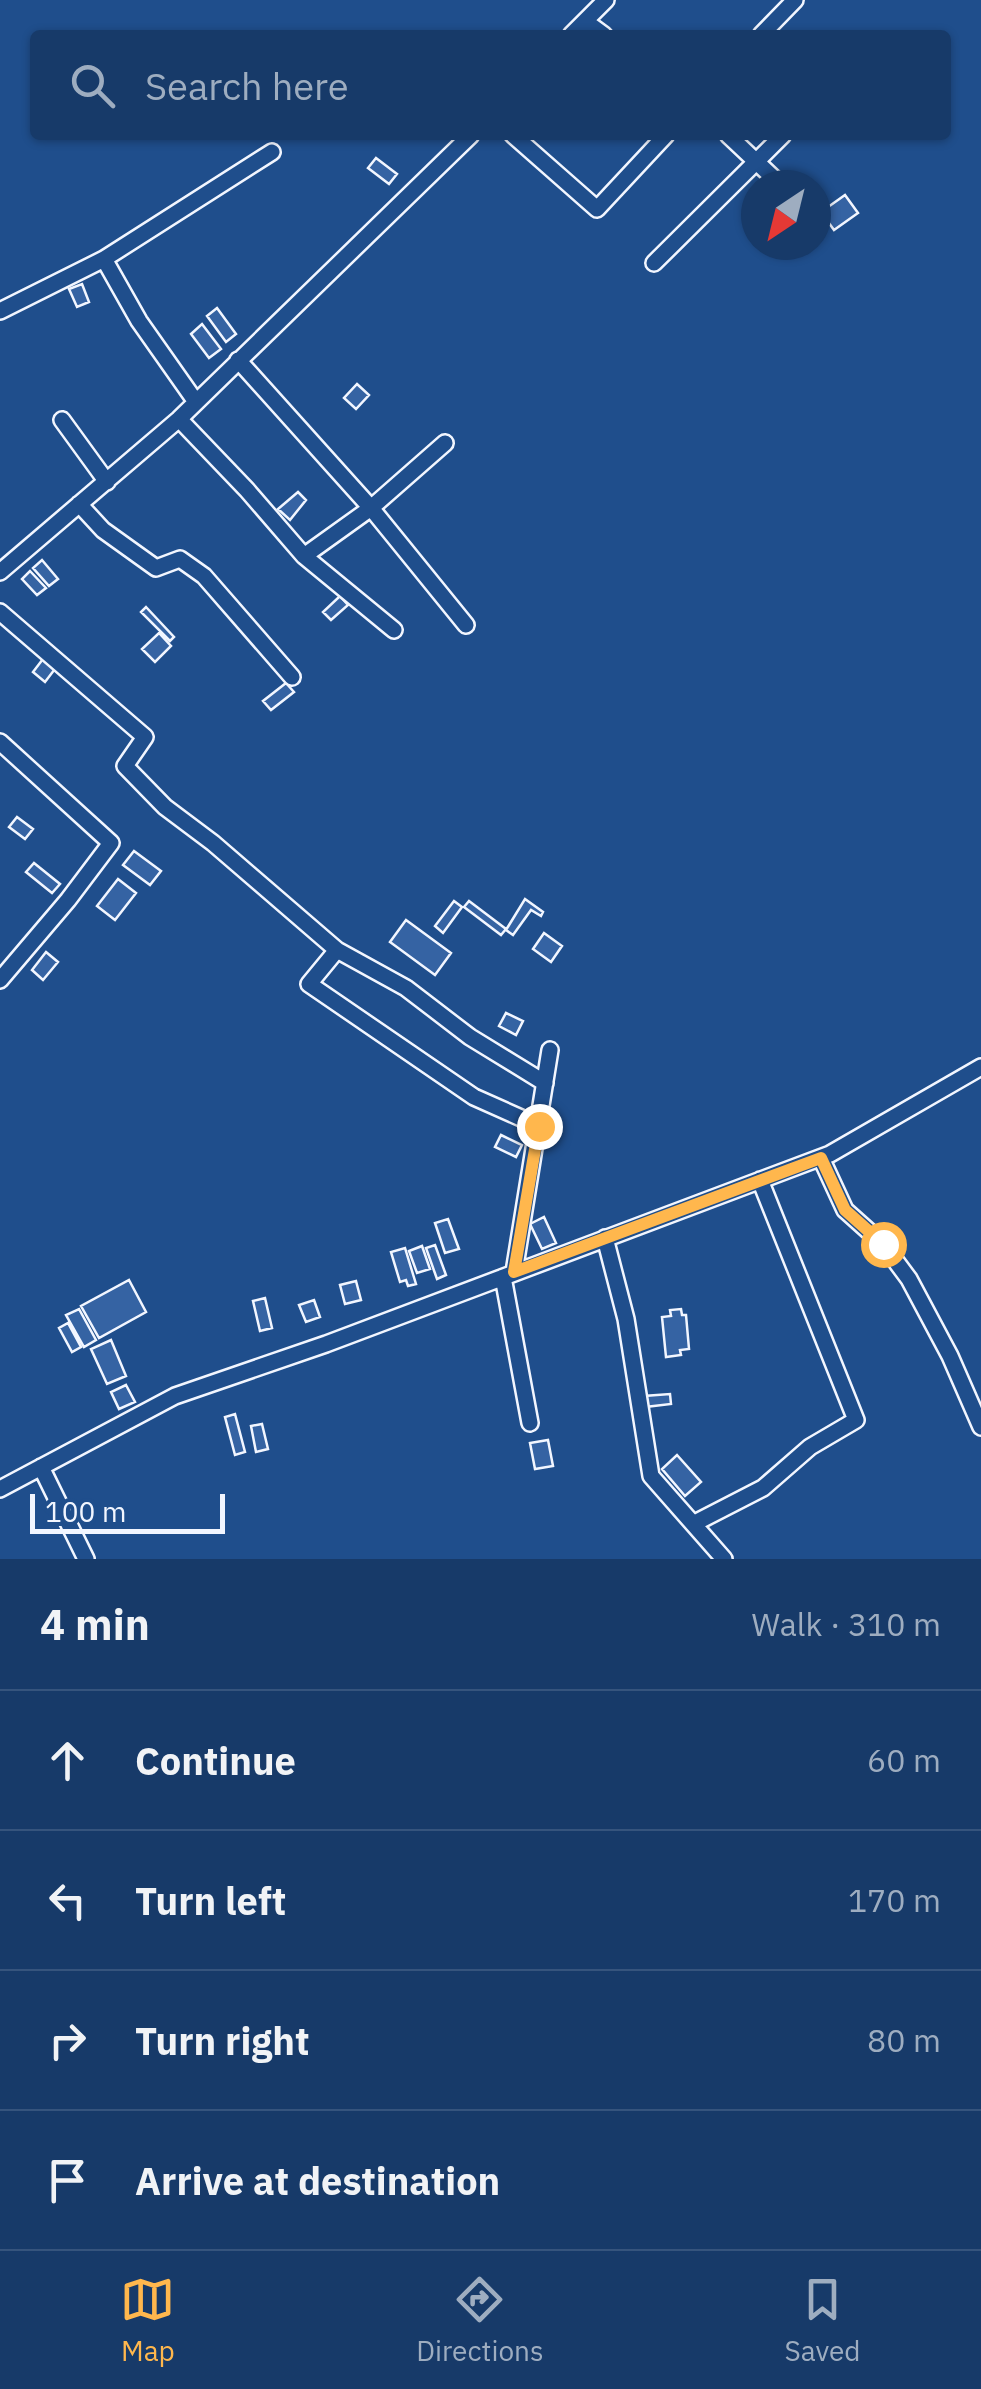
<!DOCTYPE html>
<html lang="en">
<head>
<meta charset="utf-8">
<style>
	:root { --surface:#173a69; --page:#20416f; --text:#f1f3f6; --muted:#9eadc0; --line:#36547d; --accent:#ffb74d }
	body { margin:0; font-family:"IBM Plex Sans",sans-serif; background:var(--page); color:var(--text) }
	.compass { position:absolute; left:741px; top:170px; width:90px; height:90px; border-radius:50%; background:var(--surface); box-shadow:0 2px 8px #0004; rotate:215deg }
	.scale { position:absolute; left:30px; bottom:25px; width:195px; box-sizing:border-box; padding-left:10px; border:5px solid #f2f6ff; border-top:0; font-size:28px; line-height:35px; white-space:nowrap; color:#f2f6ff; -webkit-text-stroke:8px #1f4e8c; paint-order:stroke }
	.stop { position:absolute; width:30px; height:30px; margin:-22px; border:8px solid #ffb74d; border-radius:50%; background:#fff }
	.stop.end { background:#ffb74d; border-color:#fff; box-shadow:0 2px 10px #0008 }
	.list { margin:0; padding:0; list-style:none }
	h2 { display:flex; justify-content:space-between; align-items:center; height:130px; margin:0; padding:0 40px; font-size:42px }
	h2 small { font-size:32px; font-weight:400; color:var(--muted) }
	.list li { display:grid; grid-template-columns:65px 1fr auto; gap:30px; align-items:center; box-sizing:border-box; height:140px; padding:0 40px; border-top:2px solid var(--line) }
	.list b { display:block; font-size:38px; white-space:nowrap }
	.list em { font-size:32px; font-style:normal; color:var(--muted) }
	.icon { flex:none; width:55px; height:55px; fill:none; stroke:currentColor; stroke-width:2; stroke-linecap:round; stroke-linejoin:round }
	.map { position:relative; flex:none; width:981px; height:1559px; overflow:hidden }
	.search { position:absolute; background:var(--surface); box-shadow:0 2px 8px #0004; left:30px; right:30px; top:30px; height:110px; display:flex; align-items:center; gap:25px; box-sizing:border-box; padding:0 35px; border-radius:10px; color:var(--muted); font-size:38px }
	.sheet { height:690px; background:var(--surface) }
	nav { display:flex; justify-content:space-around; align-items:center; box-sizing:border-box; height:140px; border-top:2px solid var(--line); background:var(--surface); font-size:28px; color:var(--muted) }
	nav a { display:grid; justify-items:center; gap:5px }
	nav .on { color:var(--accent) }
	.map>svg:first-child { display:block }
	.building { fill:#3563a3; stroke:#f2f6ff; stroke-width:2.5 }
	.lines { fill:none; stroke-linecap:round; stroke-linejoin:round }
	.minor-casing { stroke:#f2f6ff; stroke-width:20 }
	.minor { stroke:#1f4e8c; stroke-width:15 }
	.route { stroke:#ffb74d; stroke-width:12 }
</style>
</head>
<body>
<div class="map">
<svg width="981" height="1559" viewBox="0 0 981 1559">
	<rect width="100%" height="100%" fill="#1f4e8c"/>
	<path class="building" d="M376 158 397 174 389 184 368 168Z
		M845 195 858 213 834 230 821 212Z
		M82 284 89 302 77 307 69 289Z
		M217 308 236 334 226 342 207 316Z
		M202 324 221 349 209 358 191 334Z
		M357 384 369 395 356 409 344 398Z
		M298 492 306 500 290 520 278 509Z
		M42 560 58 579 49 586 33 568Z
		M30 571 46 588 37 595 22 579Z
		M340 596 348 605 331 620 323 612Z
		M146 607 174 637 170 641 141 612Z
		M159 633 171 646 155 662 142 649Z
		M46 655 58 665 45 682 33 672Z
		M286 683 294 692 271 710 263 701Z
		M17 817 33 829 25 839 9 827Z
		M134 851 161 871 150 885 123 865Z
		M34 863 60 884 52 893 26 872Z
		M118 879 136 893 115 920 97 906Z
		M525 899 543 912 541 916 531 910 513 935 506 930Z
		M454 901 462 907 443 933 435 926Z
		M469 901 506 929 501 935 464 907Z
		M406 920 451 953 435 975 390 942Z
		M544 933 562 946 551 962 533 949Z
		M46 952 58 962 43 980 32 970Z
		M506 1013 523 1021 516 1035 499 1026Z
		M501 1135 522 1145 516 1157 495 1147Z
		M544 1217 556 1243 542 1249 530 1224Z
		M448 1219 459 1249 445 1253 435 1223Z
		M435 1245 446 1275 437 1279 426 1248Z
		M422 1246 430 1269 417 1273 409 1251Z
		M405 1248 416 1284 408 1286 406 1280 400 1282 391 1252Z
		M129 1280 146 1312 99 1338 81 1306Z
		M356 1281 361 1300 345 1304 340 1285Z
		M265 1298 272 1328 260 1331 253 1301Z
		M314 1300 320 1317 306 1322 299 1305Z
		M79 1309 96 1340 84 1347 66 1315Z
		M681 1309 682 1315H686L689 1349 680 1350 681 1355 666 1357 662 1317 671 1316 670 1310Z
		M68 1323 81 1347 72 1352 59 1328Z
		M111 1340 126 1376 107 1384 91 1349Z
		M126 1385 135 1402 119 1409 111 1392Z
		M670 1394 671 1404 645 1407 644 1396Z
		M235 1414 245 1452 235 1455 225 1417Z
		M262 1424 268 1449 256 1452 251 1426Z
		M548 1440 553 1466 535 1469 530 1443Z
		M677 1455 701 1482 685 1496 662 1469Z"/>
	<g class="lines">
		<defs>
			<path id="minor" d="M585 21 604 35
				M571 35 606 0
				M761 35 795 0
				M513 135 597 209 666 135
				M728 135 781 185
				M104 259 139 321 196 402
				M654 263 783 135
				M0 311 104 259 272 152
				M238 360 371 508 466 625
				M179 419 247 490 304 556 394 630
				M62 420 107 482
				M79 504 103 530 156 568 180 559 204 576 292 677
				M304 556 371 508 445 443
				M0 572 179 419 471 135
				M0 612 145 737 125 766 165 807 213 843 337 950 406 988 470 1037 545 1083
				M0 742 111 843 68 900 0 980
				M337 950 309 984 474 1097 539 1126
				M821 1158 845 1210 883 1244 909 1279 950 1356 981 1427
				M605 1238 626 1319 651 1476 724 1559
				M514 1272 550 1050
				M503 1277 530 1423
				M41 1467 86 1559
				M0 1489 175 1396 326 1344 830 1154 981 1067
				M695 1523 763 1488 810 1447 856 1420 760 1180"/>
		</defs>
		<use href="#minor" class="minor-casing"/>
		<use href="#minor" class="minor"/>
	</g>
	<g class="lines">
		<path class="route" d="M539 1126 514 1272 821 1158 845 1210 883 1244"/>
	</g>
</svg>
<svg class="compass" viewBox="-18 -18 36 36"><path d="M0-13l5 13h-10z" fill="#e53935"/><path d="M0 13l5-13h-10z" fill="#9eadc0"/></svg>
<div class="scale">100 m</div>
<div class="stop" style="left:883px;top:1244px"></div>
<div class="stop end" style="left:539px;top:1126px"></div>
<div class="search"><svg class="icon" aria-label="search" viewBox="0 0 24 24"><circle cx="10" cy="10" r="6"/><path d="M15 15l6 6"/></svg>Search here</div>
</div>
<section class="sheet">
<h2>4 min<small>Walk · 310 m</small></h2>
<ul class="list">
<li><svg class="icon" aria-label="ahead" viewBox="0 0 24 24"><path d="M12 20V5M6 11l6-6 6 6"/></svg><div><b>Continue</b></div><em>60 m</em></li>
<li><svg class="icon" aria-label="left" viewBox="0 0 24 24"><path d="M17 20v-9H6M10 6l-5 5 5 5"/></svg><div><b>Turn left</b></div><em>170 m</em></li>
<li><svg class="icon" aria-label="right" viewBox="0 0 24 24"><path d="M7 20v-9h11M14 6l5 5-5 5"/></svg><div><b>Turn right</b></div><em>80 m</em></li>
<li><svg class="icon" aria-label="arrive" viewBox="0 0 24 24"><path d="M6 21V4h12l-3 4 3 4H6"/></svg><div><b>Arrive at destination</b></div></li>
</ul>
</section>
<nav>
<a class="on"><svg class="icon" aria-label="map" viewBox="0 0 24 24"><path d="M3 6l6-2 6 2 6-2v14l-6 2-6-2-6 2zM9 4v14M15 6v14"/></svg>Map</a>
<a><svg class="icon" aria-label="directions" viewBox="0 0 24 24"><path d="M12 3l9 9-9 9-9-9zM9 14v-3h6M13 9l2 2-2 2"/></svg>Directions</a>
<a><svg class="icon" aria-label="saved" viewBox="0 0 24 24"><path d="M7 4h10v16l-5-4-5 4z"/></svg>Saved</a>
</nav>
</body>
</html>
